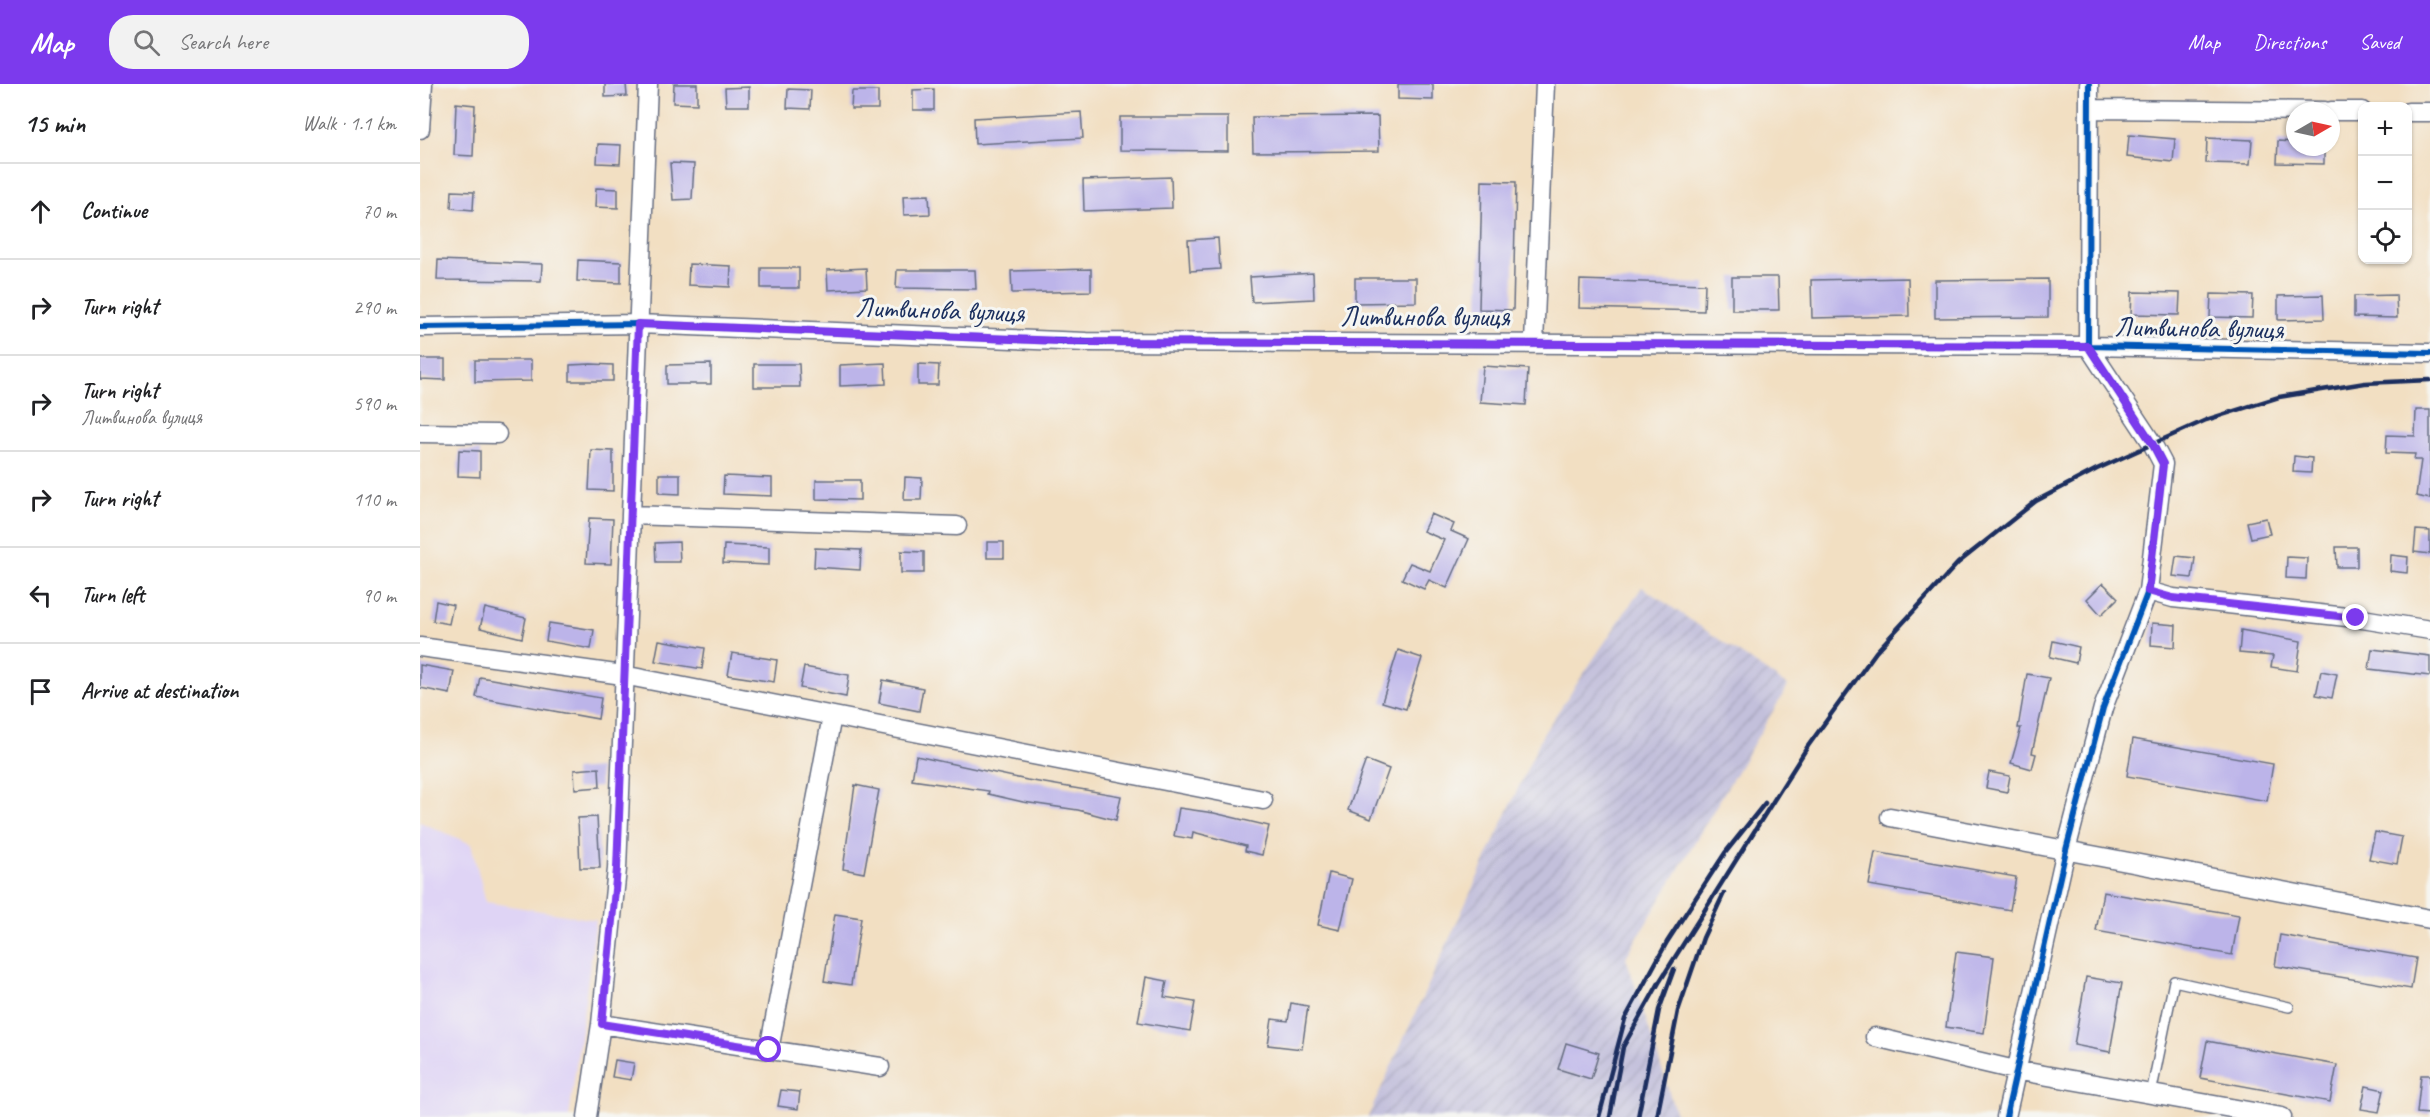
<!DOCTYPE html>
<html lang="en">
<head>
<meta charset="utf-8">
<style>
	:root { --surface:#fff; --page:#f2f2f2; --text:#202124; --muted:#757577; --line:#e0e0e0; --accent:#7c3aed }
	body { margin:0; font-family:Caveat,sans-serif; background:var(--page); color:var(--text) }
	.controls { position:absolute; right:18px; top:18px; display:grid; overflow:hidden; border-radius:12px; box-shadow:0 2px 4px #0004 }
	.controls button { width:54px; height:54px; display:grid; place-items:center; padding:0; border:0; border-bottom:2px solid var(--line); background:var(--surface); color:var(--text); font:30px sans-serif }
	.compass { position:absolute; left:1866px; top:18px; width:54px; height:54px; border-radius:50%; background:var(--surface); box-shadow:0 2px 4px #0004; rotate:81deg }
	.stop { position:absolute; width:18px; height:18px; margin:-14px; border:4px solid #7c3aed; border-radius:50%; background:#fff }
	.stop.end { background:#7c3aed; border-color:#fff; box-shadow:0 2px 6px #0008 }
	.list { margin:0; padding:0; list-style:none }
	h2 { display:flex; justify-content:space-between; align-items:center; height:78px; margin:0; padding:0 24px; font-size:26px }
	h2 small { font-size:20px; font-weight:400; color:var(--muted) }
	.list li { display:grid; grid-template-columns:39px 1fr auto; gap:18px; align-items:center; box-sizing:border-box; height:96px; padding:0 24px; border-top:2px solid var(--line) }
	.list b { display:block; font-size:22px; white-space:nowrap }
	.list p { margin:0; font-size:20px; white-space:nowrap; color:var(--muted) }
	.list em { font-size:20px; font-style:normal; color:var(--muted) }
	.icon { flex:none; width:33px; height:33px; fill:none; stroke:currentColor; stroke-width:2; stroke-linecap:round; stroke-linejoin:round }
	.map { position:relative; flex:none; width:2010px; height:1033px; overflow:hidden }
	header { display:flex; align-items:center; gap:36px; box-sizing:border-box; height:84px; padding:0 30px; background:var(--accent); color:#fff }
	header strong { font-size:28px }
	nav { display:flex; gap:33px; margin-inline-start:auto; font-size:21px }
	.search { width:420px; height:54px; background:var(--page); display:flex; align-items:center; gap:15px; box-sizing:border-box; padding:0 21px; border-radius:24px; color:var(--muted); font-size:22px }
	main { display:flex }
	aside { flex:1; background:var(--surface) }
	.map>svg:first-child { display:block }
	.built { fill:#dfd4f5 }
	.industrial { fill:url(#industrial-furrows) }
	.building { fill:#bcb4e9 }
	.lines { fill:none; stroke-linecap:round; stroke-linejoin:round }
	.service-casing { stroke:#666d81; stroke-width:12 }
	.minor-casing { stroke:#666d81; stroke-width:21 }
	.service { stroke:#fff; stroke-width:9 }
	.minor { stroke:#fff; stroke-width:18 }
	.rail { stroke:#1b2f5e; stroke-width:4.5 }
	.cycleway-casing { stroke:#f6f6f2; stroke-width:10 }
	.cycleway { stroke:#0057b8; stroke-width:6 }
	.route { stroke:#7c3aed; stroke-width:8 }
	.labels { text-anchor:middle; stroke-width:6; stroke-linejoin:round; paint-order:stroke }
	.street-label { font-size:28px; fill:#1b2f5e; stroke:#f6f6f2 }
</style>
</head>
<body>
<header>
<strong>Map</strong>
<div class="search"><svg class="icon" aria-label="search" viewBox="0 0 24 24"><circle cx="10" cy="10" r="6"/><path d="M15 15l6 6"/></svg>Search here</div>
<nav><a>Map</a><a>Directions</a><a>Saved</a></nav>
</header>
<main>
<aside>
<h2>15 min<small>Walk · 1.1 km</small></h2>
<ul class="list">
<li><svg class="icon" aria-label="ahead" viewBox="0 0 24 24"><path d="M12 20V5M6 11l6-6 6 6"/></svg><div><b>Continue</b></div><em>70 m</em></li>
<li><svg class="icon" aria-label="right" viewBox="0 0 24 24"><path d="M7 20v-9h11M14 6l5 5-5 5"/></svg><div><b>Turn right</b></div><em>290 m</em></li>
<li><svg class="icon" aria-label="right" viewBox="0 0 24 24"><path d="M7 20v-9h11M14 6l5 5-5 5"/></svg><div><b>Turn right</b><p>Литвинова вулиця</p></div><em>590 m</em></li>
<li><svg class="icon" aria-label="right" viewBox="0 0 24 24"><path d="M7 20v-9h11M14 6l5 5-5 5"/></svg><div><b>Turn right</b></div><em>110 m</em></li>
<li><svg class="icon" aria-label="left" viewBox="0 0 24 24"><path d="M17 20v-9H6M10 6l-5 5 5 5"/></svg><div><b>Turn left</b></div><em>90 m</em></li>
<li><svg class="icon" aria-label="arrive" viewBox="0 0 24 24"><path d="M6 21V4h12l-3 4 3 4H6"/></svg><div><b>Arrive at destination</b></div></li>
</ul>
</aside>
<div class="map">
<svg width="2010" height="1033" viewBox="0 0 2010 1033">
	<defs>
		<pattern id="industrial-furrows" width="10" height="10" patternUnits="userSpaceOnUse" patternTransform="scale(1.5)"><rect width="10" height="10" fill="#c3c0db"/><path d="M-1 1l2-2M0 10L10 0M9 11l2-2" fill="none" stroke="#a7a5be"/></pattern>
	</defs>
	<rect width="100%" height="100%" fill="#f6f6f2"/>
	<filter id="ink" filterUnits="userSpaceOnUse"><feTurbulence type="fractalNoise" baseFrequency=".0167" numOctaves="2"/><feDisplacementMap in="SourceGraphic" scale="12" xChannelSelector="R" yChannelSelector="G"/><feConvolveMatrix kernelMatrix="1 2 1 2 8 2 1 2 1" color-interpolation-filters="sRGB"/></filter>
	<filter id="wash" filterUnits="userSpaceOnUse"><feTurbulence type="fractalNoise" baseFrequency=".008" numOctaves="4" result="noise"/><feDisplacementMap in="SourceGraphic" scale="24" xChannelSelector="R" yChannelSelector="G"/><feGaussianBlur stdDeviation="1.35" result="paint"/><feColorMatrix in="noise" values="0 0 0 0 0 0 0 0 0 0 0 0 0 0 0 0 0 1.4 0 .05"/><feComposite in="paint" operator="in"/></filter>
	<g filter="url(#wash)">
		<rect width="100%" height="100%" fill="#f2dfc2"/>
		<path class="built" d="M0 738 51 760 66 818 176 836 149 1033H0Z"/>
		<path class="industrial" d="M1222 503 1368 602 1206 873 1257 1033H948L1123 650Z"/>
		<g id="blocks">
			<path class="building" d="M185 0H206L207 12 185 13Z
				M254 0H277V20L253 19Z
				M978 0H1013V16L978 15Z
				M329 3V22H306L305 4Z
				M368 5 391 6 390 25 367 24Z
				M514 5V26H493V6Z
				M432 7H458V25H431Z
				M36 19 55 21 53 72 34 71Z
				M661 28 663 54 555 60 554 34Z
				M958 32 959 67 833 68 832 33Z
				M700 33H808V67L700 66Z
				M1709 51 1755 55 1753 78 1707 73Z
				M1787 54 1832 56 1830 80 1786 79Z
				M1858 57 1875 58V63H1904V80L1857 79Z
				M178 60 201 61 200 80 177 79Z
				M250 79 274 80 272 115 253 116Z
				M751 93 752 124 664 127 663 96Z
				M1062 97 1096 98 1093 226 1059 225Z
				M176 104 198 105V124L175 123Z
				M32 107 54 108 53 126 31 124Z
				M509 111 510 130 484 131 483 112Z
				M798 154 800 185 770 187 768 156Z
				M18 176 122 180 121 197 17 196Z
				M158 176 201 178V199L157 197Z
				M269 180 311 182 310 203 268 201Z
				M341 184H379V204H341Z
				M446 184 447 204 408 206 407 186Z
				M671 185V207L592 209 591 187Z
				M477 186H555L556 205 476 204Z
				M893 189 894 215 832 218 830 193Z
				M1312 193H1358L1359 226H1312Z
				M935 194H996V218L935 219Z
				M1488 194 1489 232 1392 234 1391 196Z
				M1628 195V233L1515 234V196Z
				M1160 196 1285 200 1284 227 1159 224Z
				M1712 208 1760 209 1759 231 1711 230Z
				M1791 210 1833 211 1832 234 1790 233Z
				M1903 211 1904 235 1858 236V212Z
				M1976 211 1977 234 1934 233V212Z
				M0 275H25V296L0 295Z
				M55 276H111V297L55 298Z
				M465 279 466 300 420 302V281Z
				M171 280 193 281V297H150V281Z
				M291 280V300H247V281Z
				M334 280H379L380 303H334Z
				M498 280 519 281 518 301H498Z
				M1063 282 1108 285 1106 321 1060 318Z
				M1996 326H2010V415L1996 412 2001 376H1994L1995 370 1966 369 1967 351 1995 352Z
				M39 366 60 367V393L38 392Z
				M171 366 193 367V407L169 406Z
				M1874 372 1892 374 1891 389 1873 388Z
				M239 390H260V410L239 409Z
				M304 392 352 394V412L303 410Z
				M485 393 502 394 501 416H484Z
				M396 396H440V416L396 415Z
				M1011 430 1034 440 1031 447 1049 455 1027 504 1009 496 1004 505 982 495 990 479 1010 487 1024 456 1003 447Z
				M169 434 193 435 191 480 166 479Z
				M1846 434 1850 450 1831 454 1827 438Z
				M1996 446 2010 447V470L1994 468Z
				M259 458 260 478H236L235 459Z
				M567 458H584V474H567Z
				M304 461 349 463V481L303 479Z
				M1916 463H1937V483H1917Z
				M395 464 441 466 440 486 394 483Z
				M481 467 504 468V489H481Z
				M1971 471 1988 473 1987 489 1970 487Z
				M1756 472 1775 474 1772 494 1753 492Z
				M1867 473 1887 474 1886 495 1866 494Z
				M1683 499 1698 514 1681 531 1667 515Z
				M16 517 33 521 29 540 13 537Z
				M65 524 106 534 102 554 60 544Z
				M129 539 174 546 171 565 126 557Z
				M1732 539 1756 541 1755 563 1731 561Z
				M1821 546 1881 557 1877 587 1851 583 1853 572 1819 569Z
				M239 556 285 564 282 585 235 577Z
				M1633 557 1659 563 1656 579 1630 573Z
				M1952 565 2010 572V592L1949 585Z
				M978 566 1002 574 986 625 962 618Z
				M312 569 357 576 354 598 308 591Z
				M0 581 34 587 30 610 0 604Z
				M384 583 429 591 426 613 380 604Z
				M1901 587 1917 590 1912 614 1896 611Z
				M1607 590 1629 594 1612 669 1616 670 1612 685 1591 679 1601 644H1598Z
				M60 593 181 614 178 635 56 613Z
				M463 596 503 604 499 627 459 619Z
				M1713 655 1853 680 1847 717 1707 692Z
				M496 672 607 696 701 712 696 736 658 726 603 718 568 710 569 707 492 696Z
				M946 676 969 685 951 735 928 726Z
				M179 684 180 703 155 705 154 686Z
				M1569 688 1590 692 1587 708 1566 704Z
				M435 701 459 706 444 789 423 785Z
				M759 724 794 729 849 742 842 771 825 767 826 762 773 748 772 755 754 752Z
				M177 733 180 784H160L158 734Z
				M1955 748 1982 753 1977 780 1949 775Z
				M1455 768 1596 793 1590 826 1449 801Z
				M909 789 932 795 920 846 898 841Z
				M1683 808 1819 831 1812 871 1676 847Z
				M415 830 441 834 431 901 404 897Z
				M1860 851 1996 874 1991 905 1855 882Z
				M1536 868 1574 873 1564 949 1526 943Z
				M726 893 747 897 744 913 775 918 770 947 718 938Z
				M1666 893 1702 899 1690 968 1654 961Z
				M871 919 888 922 882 965 848 961 852 935 868 937Z
				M1787 957 1917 981 1910 1018 1780 994Z
				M1146 959 1179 969 1171 995 1138 985Z
				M195 976 214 979 211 996 192 993Z
				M2001 991H2010V1030L1997 1029Z
				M1946 1002 1964 1006 1959 1028 1941 1025Z
				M361 1006 380 1008 378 1025 358 1022Z"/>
		</g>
	</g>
	<g filter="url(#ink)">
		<use href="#blocks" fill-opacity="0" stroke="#666d81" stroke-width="1.5"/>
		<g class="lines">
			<defs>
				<path id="service" d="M1731 1010 1754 897 1869 923"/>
				<path id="minor" d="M1669 25 1905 27
					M1911 27H1942
					M1988 28H2010
					M0 45 3 0
					M0 243 218 240 666 258 1668 262 2010 269
					M1114 259 1125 0
					M0 349 77 350
					M211 431 537 442
					M1728 507 1753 514 1936 534 2010 546
					M0 563 203 591 843 716
					M1470 733 2010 835
					M181 940 460 983
					M1455 953 1595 986 1862 1033
					M349 966 412 632
					M167 1033 181 940 197 785 228 0
					M1586 1033 1646 766 1683 624 1728 507 1743 380 1732 359 1668 262 1669 0"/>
			</defs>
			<use href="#service" class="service-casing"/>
			<use href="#minor" class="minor-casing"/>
			<use href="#service" class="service"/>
			<use href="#minor" class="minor"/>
			<path class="rail" d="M1179 1033 1205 935 1247 858 1305 769 1345 719
				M1190 1033 1203 963 1240 897 1388 662 1456 568 1538 479 1616 417 1677 385 1786 336 1859 313 1945 299 2010 296
				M1218 1033 1239 926 1254 885
				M1237 1033 1258 927 1283 854 1304 809"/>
			<defs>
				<path id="cycleway" d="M0 243 218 240 666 258 1668 262 2010 269
					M1586 1033 1646 766 1683 624 1728 507 1743 380 1732 359 1668 262 1669 0"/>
			</defs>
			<use href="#cycleway" class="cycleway-casing"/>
			<use href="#cycleway" class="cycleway"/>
		</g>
	</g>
	<g class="lines" filter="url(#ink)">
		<path class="route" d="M349 966 182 940 197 785 218 240 666 258 1668 262 1732 359 1743 380 1728 507 1753 514 1936 534"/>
	</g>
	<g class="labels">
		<g class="street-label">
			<text transform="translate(520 225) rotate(2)" y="10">Литвинова вулиця</text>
			<text x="1005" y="242">Литвинова вулиця</text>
			<text transform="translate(1779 243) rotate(1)" y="10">Литвинова вулиця</text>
		</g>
	</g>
</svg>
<div class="controls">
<button>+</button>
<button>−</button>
<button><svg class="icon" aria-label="locate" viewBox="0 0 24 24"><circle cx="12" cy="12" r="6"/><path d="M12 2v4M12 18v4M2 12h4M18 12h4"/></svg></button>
</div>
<svg class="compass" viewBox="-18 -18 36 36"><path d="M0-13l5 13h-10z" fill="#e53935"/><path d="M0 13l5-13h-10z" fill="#757577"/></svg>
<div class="stop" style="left:349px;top:966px"></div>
<div class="stop end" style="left:1936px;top:534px"></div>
</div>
</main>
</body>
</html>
